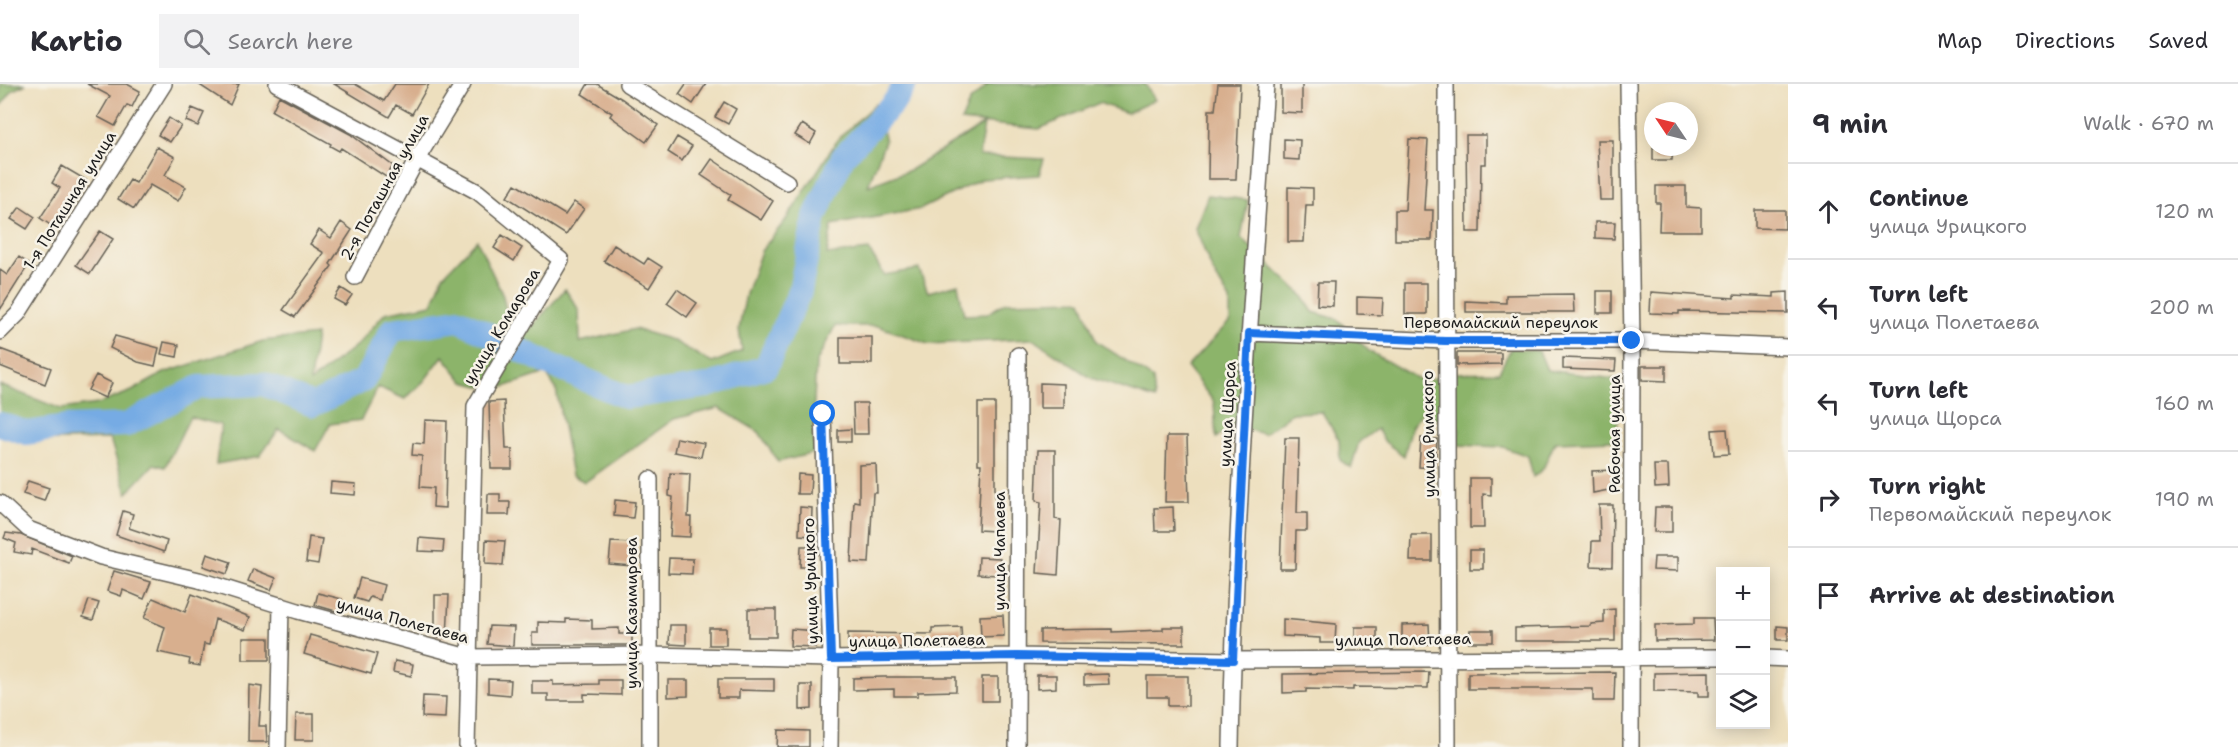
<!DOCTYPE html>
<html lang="en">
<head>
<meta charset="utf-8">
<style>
	:root { --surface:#fff; --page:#f2f2f3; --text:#2b2b33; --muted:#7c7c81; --line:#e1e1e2 }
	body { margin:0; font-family:"Shantell Sans",sans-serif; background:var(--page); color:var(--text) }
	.controls { position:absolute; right:18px; bottom:18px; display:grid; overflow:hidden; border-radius:0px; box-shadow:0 3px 15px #0003 }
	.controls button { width:54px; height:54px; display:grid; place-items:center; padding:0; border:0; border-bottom:2px solid var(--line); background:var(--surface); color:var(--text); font:30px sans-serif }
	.compass { position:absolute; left:1644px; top:18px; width:54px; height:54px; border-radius:50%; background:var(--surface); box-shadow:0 3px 15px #0003; rotate:305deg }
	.stop { position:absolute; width:18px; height:18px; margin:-14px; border:4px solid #1a73e8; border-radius:50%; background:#fff }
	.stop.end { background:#1a73e8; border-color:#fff; box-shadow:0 2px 6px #0008 }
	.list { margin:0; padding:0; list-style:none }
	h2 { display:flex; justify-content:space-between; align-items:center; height:78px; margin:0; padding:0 24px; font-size:26px }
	h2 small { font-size:20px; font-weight:400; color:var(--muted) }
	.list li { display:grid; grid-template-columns:39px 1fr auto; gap:18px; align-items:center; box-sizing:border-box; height:96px; padding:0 24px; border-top:2px solid var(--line) }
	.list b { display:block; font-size:22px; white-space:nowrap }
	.list p { margin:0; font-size:20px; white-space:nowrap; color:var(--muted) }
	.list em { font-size:20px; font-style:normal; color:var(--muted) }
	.icon { flex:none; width:33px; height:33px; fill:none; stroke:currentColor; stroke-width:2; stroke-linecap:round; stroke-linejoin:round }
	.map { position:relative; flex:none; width:1788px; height:663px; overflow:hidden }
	header { display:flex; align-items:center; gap:36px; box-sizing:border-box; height:84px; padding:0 30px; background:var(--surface); border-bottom:2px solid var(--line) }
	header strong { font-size:28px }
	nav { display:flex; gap:33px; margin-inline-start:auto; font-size:21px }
	.search { width:420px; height:54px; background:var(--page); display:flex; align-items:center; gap:15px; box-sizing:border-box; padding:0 21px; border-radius:0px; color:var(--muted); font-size:22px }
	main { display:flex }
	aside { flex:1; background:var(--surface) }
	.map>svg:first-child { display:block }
	.forest { fill:#8cb46a; stroke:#546843; stroke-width:1.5 }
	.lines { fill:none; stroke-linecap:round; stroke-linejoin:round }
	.river { stroke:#76abe4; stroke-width:24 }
	.building { fill:#d8af8e }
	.minor-casing { stroke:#656055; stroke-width:18 }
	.minor { stroke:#fff; stroke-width:15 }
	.route { stroke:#1a73e8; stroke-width:8 }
	.labels { text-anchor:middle; stroke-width:5; stroke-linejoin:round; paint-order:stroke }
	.street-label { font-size:16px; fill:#1c1c1c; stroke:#f7f3e8 }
</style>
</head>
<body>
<header>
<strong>Kartio</strong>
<div class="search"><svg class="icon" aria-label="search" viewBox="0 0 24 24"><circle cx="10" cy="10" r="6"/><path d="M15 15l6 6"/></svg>Search here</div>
<nav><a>Map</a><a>Directions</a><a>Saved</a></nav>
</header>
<main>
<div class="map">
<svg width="1788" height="663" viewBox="0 0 1788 663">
	<rect width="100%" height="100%" fill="#f7f3e8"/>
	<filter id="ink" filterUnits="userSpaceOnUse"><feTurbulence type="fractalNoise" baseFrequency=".0167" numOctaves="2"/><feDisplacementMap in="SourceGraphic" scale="12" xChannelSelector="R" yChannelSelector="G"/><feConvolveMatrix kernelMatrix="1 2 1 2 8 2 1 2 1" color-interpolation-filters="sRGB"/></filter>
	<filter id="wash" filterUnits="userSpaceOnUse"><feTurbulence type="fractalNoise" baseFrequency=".008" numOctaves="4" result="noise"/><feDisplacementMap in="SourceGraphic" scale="24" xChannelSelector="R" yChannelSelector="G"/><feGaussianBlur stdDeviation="1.35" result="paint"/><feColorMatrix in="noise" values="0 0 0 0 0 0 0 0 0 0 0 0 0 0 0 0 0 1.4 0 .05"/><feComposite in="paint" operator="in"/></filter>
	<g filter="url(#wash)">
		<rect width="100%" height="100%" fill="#eddfbe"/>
		<path class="forest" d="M0 0H26L13 6 0 23Z
			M982 0H1145L1155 16 1127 29 1099 19 1039 45 961 37 970 17 987 2Z
			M875 20 885 57 868 102 910 86 984 40 979 72 1044 75 1039 91 982 95 921 125 832 141 827 171 869 166 884 191 919 185 928 208 958 200 964 231 987 230 1006 218 1081 216 1096 257 1153 295 1155 315 1091 294 1033 255 928 260 878 242H835L816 279 813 336 814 369 778 378 759 348 719 324 674 335 585 398 572 391 556 305 546 289 495 306 464 298 443 272 424 297 405 315 378 303 361 336 330 340 315 367 279 345 260 372 216 380 221 341 190 333 165 383 154 380 127 409 110 355 26 357 0 347V301L61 325 98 320 132 307 164 289 263 257 316 251 310 298 358 260 385 229 432 220 443 192 477 156 503 212 510 245 532 243 565 205 579 226 580 258 635 245 672 256 712 279 742 267 739 245 746 210 761 167 788 133 838 55Z
			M1208 111 1248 116 1241 154 1302 211 1313 228 1337 235 1369 267 1423 298 1451 289 1499 288 1511 264 1539 267 1547 286 1615 295 1621 315 1615 356 1555 358 1543 385 1533 393 1528 372 1503 363 1457 361 1459 345 1422 328 1412 342 1404 372 1385 358 1377 345 1359 358 1351 384 1340 376 1339 356 1322 328 1292 329 1264 350 1234 342 1216 354 1214 318 1187 283 1230 237V216L1213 188 1195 144Z"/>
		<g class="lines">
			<path class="river" d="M0 340 27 349 65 343 126 341 199 303 263 300 313 321 364 296 392 246 459 236 551 281 626 313 707 302 766 283 800 207 815 132 843 73 895 17 905 0"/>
		</g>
		<g id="blocks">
			<path class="building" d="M87 0H127L140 7 132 23 127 21 115 42 98 33 110 12Z
				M198 0H239L230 21Z
				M334 0H355L384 17 395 0H429L412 30 396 21 389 33Z
				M588 0H597L622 15 658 41 646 58 610 32 612 29 582 10Z
				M686 0H706L693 20 679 10Z
				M1218 0H1240L1236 95H1208L1209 26H1215Z
				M1281 0H1302V29L1281 28Z
				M279 12 350 50 393 82 386 93 341 64 339 67 330 62 331 60 272 27Z
				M724 18 736 25 728 40 715 33Z
				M192 24 204 29 198 42 186 37Z
				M169 34 181 42 170 58 158 51Z
				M802 40 816 49 810 60 795 51Z
				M1466 51H1486V80H1481L1480 148H1467Z
				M677 53 692 62 682 77 668 68Z
				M1284 55 1300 56 1299 76 1284 75Z
				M1409 55 1428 56 1424 126H1433L1432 156H1395V126H1405Z
				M1597 56H1613V116H1600Z
				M157 63 175 73 165 91 186 103 178 117 150 101 134 125 118 115 130 96 136 99Z
				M1653 63H1673L1672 76H1653Z
				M712 75 773 117 761 136 728 116 731 111 701 91Z
				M62 82 86 96 55 144 40 134 60 104 52 99Z
				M515 100 565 131 574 118 584 125 566 151 507 113Z
				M1656 102H1686V123L1701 124V147H1659L1660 119H1656Z
				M1288 103 1313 104V121H1306L1304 158H1288Z
				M20 123 35 133 27 145 11 135Z
				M1755 126H1785V145L1755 144Z
				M341 138 352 146 330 180 332 182 295 233 283 226 324 169 310 160 319 146 331 154Z
				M1595 138H1615L1614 155 1595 154Z
				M100 147 113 155 90 190 76 181Z
				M502 151 522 164 514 177 494 164Z
				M614 161 644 180 648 174 662 183 649 204 604 177Z
				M19 173 29 180 0 226V186L7 191Z
				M1318 198H1334L1333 222 1317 221Z
				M1405 199H1427V230H1405Z
				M341 204 352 211 345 221 334 215Z
				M677 205 697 219 687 233 667 219Z
				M1597 207H1612V229H1597Z
				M1651 208 1734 214V211L1774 213V209L1788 208V229L1679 227V230L1650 229Z
				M1573 210 1574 228H1466V217L1506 219V211Z
				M1357 213 1383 214 1382 231 1357 230Z
				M115 252 159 264 155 282 138 278 110 264Z
				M840 253H872V280H840Z
				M164 258 179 261 177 273 161 270Z
				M0 265 51 284 45 300 0 282Z
				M1457 269H1501V280L1457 281Z
				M1563 274 1616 276 1615 287 1563 285Z
				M1642 282H1666V297L1642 296Z
				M96 291 112 299 105 314 88 306Z
				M1040 299 1064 300V324H1040Z
				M504 317 506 365H512V385H491L489 318Z
				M853 319H867L868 350H854Z
				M978 319H995V447L978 446 981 380H978Z
				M425 336 447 337 445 424 433 423 434 404 420 403 422 372 412 371 413 359 424 360Z
				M851 345V358H838V346Z
				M1727 345 1729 370 1714 371 1712 346Z
				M1167 352H1187L1189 418H1165Z
				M677 354 704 359 701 373 674 368Z
				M1285 354H1299L1297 429H1307V447H1296L1295 485H1280Z
				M1421 354 1437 355 1435 384 1419 383Z
				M1038 366H1055V435L1061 436 1058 491 1037 489 1041 418 1036 417Z
				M876 380 877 409H873L869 479 851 478 854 417 859 418V381Z
				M1654 381H1668L1669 403 1655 404Z
				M1613 386 1614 405 1593 409 1592 387Z
				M670 389 690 390 688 433H691L690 453 670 452 673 413 669 412Z
				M798 390 811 391 810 410H797Z
				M1470 394H1491V411L1483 410 1484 444H1470Z
				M28 397 49 404 44 417 23 410Z
				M331 398 356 400 355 411 330 409Z
				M488 410H500V418H510L509 431H487Z
				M615 416 635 418 633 434 614 432Z
				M1599 421H1613L1612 483 1591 482 1592 457H1600Z
				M800 423 812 424 811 452 799 451Z
				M1173 423 1174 447H1155L1154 424Z
				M1655 423H1672V448H1654Z
				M123 427 133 430 129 444 167 457 164 468 116 451Z
				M6 449 21 451 72 472 69 479 32 465 31 471 14 468 16 459 4 454Z
				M1411 451H1432V477H1410Z
				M309 453 322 455 318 480 306 478Z
				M419 454 444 456 443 468 418 467Z
				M486 456 505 457 503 481 485 480Z
				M611 458 633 459 632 482 609 480Z
				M801 462H813L812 483H800Z
				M1470 466H1483V485H1470Z
				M207 470 231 478 227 490 203 482Z
				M979 473 1000 474 999 491 978 490Z
				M1654 473H1678V487L1653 486Z
				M669 474 693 475 692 490 668 489Z
				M253 485 276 494 271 506 248 497Z
				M114 487 151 498 144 515 123 506 121 512 107 507Z
				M360 494 384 501 380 516 370 513 367 518 354 514Z
				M318 509 342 515 339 528 315 521Z
				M192 510 250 533 245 546 215 535 209 561 204 560 200 582 189 580 190 575 158 568 165 543 144 534 153 514 185 528Z
				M435 511H449L447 554H435Z
				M89 516 99 519 93 536 83 533Z
				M748 525H776V553H748Z
				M1615 525V557H1515V544L1591 542V540L1604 539V526Z
				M1003 531 1004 552 981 553 980 532Z
				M1694 534H1713L1714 556 1655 557V541L1694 540Z
				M566 535 592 536V545L619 544V550H632V561H532V549H538V538L566 539Z
				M1283 535 1336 540 1335 559H1320V554L1283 552Z
				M1429 540 1430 560 1402 561V541Z
				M670 541H686V561L669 560Z
				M489 542 514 543 513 562 487 560Z
				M1777 542 1788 543V556H1777Z
				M961 543 962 560 920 564 848 562V549L932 550V544Z
				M1163 543H1184V560L1040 559V546L1112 545V548L1163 546Z
				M1355 543H1377V560H1355Z
				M709 544H726V561H709Z
				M791 545 816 547 815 563 790 562Z
				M1470 546H1493V558H1469Z
				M310 551 377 570 371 590 304 570Z
				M243 554H269V576H243Z
				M395 577 413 580 411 592 393 588Z
				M1429 588 1428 604 1353 603V606L1306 605V608L1283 609V590Z
				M1615 588 1614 617H1593V605H1468V589Z
				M1709 588V612H1698V608L1654 607V589Z
				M1108 590 1109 600 1084 601V591Z
				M1037 591H1056V604L1037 605Z
				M1147 592H1188V622H1168V613H1147Z
				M883 593H956V607L918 608V612H894V605L853 606V594Z
				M982 593H998V617H982Z
				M488 595 511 596 510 611 488 609Z
				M718 595H774V607L739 606V614H718Z
				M599 596H621V611L584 610V617H548V610H532V597H553V601L599 600Z
				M668 596H688V612L668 613Z
				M249 601 262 603 259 642H266L267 658H248Z
				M800 601H812V625L800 626Z
				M423 612 446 613 445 634 422 633Z
				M296 630H314V656H295Z
				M778 646 809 647V663H777Z"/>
		</g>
	</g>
	<g filter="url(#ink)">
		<use href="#blocks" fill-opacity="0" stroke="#656055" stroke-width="1.5"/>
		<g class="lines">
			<defs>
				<path id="minor" d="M277 0 478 108 561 176 475 322 467 663
					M627 0 787 98
					M1446 0 1448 663
					M1628 0 1632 257 1631 663
					M355 193 417 75 463 0
					M0 248 18 230 164 0
					M1249 249 1445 257H1632L1788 263
					M823 330 831 575 830 663
					M0 419 28 445 101 473 199 496 298 527 468 573 649 571 831 575 1017 572 1233 576 1720 573
					M1766 574 1788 575
					M278 663 281 521
					M650 663V395
					M1017 663 1018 271
					M1231 663C1235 442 1251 221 1266 0"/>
			</defs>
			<use href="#minor" class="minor-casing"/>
			<use href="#minor" class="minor"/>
		</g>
	</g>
	<g class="lines" filter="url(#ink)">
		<path class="route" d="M823 330 831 575 1017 572 1233 576 1249 249 1445 257H1632"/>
	</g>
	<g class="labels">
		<g class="street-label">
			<text transform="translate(384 103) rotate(-61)" y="6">2-я Поташная улица</text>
			<text transform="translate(69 116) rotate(-58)" y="6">1-я Поташная улица</text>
			<text x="1501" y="244">Первомайский переулок</text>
			<text transform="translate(501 242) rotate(-59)" y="6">улица Комарова</text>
			<text transform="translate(1227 330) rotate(-87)" y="6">улица Щорса</text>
			<text transform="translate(1428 350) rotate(-91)" y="6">улица Римского</text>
			<text transform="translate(1614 350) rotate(-90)" y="6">Рабочая улица</text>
			<text transform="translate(999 467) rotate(-90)" y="6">улица Чапаева</text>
			<text transform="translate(810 497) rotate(-92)" y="6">улица Урицкого</text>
			<text transform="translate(631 529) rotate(-90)" y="6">улица Казимирова</text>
			<text transform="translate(403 536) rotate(15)" y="6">улица Полетаева</text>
			<text transform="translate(1403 555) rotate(-1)" y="6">улица Полетаева</text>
			<text transform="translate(917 556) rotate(-1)" y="6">улица Полетаева</text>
		</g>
	</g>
</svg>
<div class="controls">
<button>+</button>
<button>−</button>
<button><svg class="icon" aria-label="layers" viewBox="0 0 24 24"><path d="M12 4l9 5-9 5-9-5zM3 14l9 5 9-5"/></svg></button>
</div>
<svg class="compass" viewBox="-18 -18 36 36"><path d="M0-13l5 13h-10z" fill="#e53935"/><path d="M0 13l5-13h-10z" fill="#7c7c81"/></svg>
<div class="stop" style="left:823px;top:330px"></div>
<div class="stop end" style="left:1632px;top:257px"></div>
</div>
<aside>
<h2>9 min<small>Walk · 670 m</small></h2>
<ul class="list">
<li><svg class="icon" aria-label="ahead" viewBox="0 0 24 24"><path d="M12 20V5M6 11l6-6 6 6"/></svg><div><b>Continue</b><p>улица Урицкого</p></div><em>120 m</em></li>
<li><svg class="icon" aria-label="left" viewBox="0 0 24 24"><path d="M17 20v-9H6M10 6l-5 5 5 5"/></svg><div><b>Turn left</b><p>улица Полетаева</p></div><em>200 m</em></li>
<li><svg class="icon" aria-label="left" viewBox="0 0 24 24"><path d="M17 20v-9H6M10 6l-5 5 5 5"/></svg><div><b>Turn left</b><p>улица Щорса</p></div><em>160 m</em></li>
<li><svg class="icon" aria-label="right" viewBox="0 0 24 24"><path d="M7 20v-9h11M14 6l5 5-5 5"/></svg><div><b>Turn right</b><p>Первомайский переулок</p></div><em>190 m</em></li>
<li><svg class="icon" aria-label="arrive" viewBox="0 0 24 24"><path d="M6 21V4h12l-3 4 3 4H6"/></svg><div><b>Arrive at destination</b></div></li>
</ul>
</aside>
</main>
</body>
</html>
